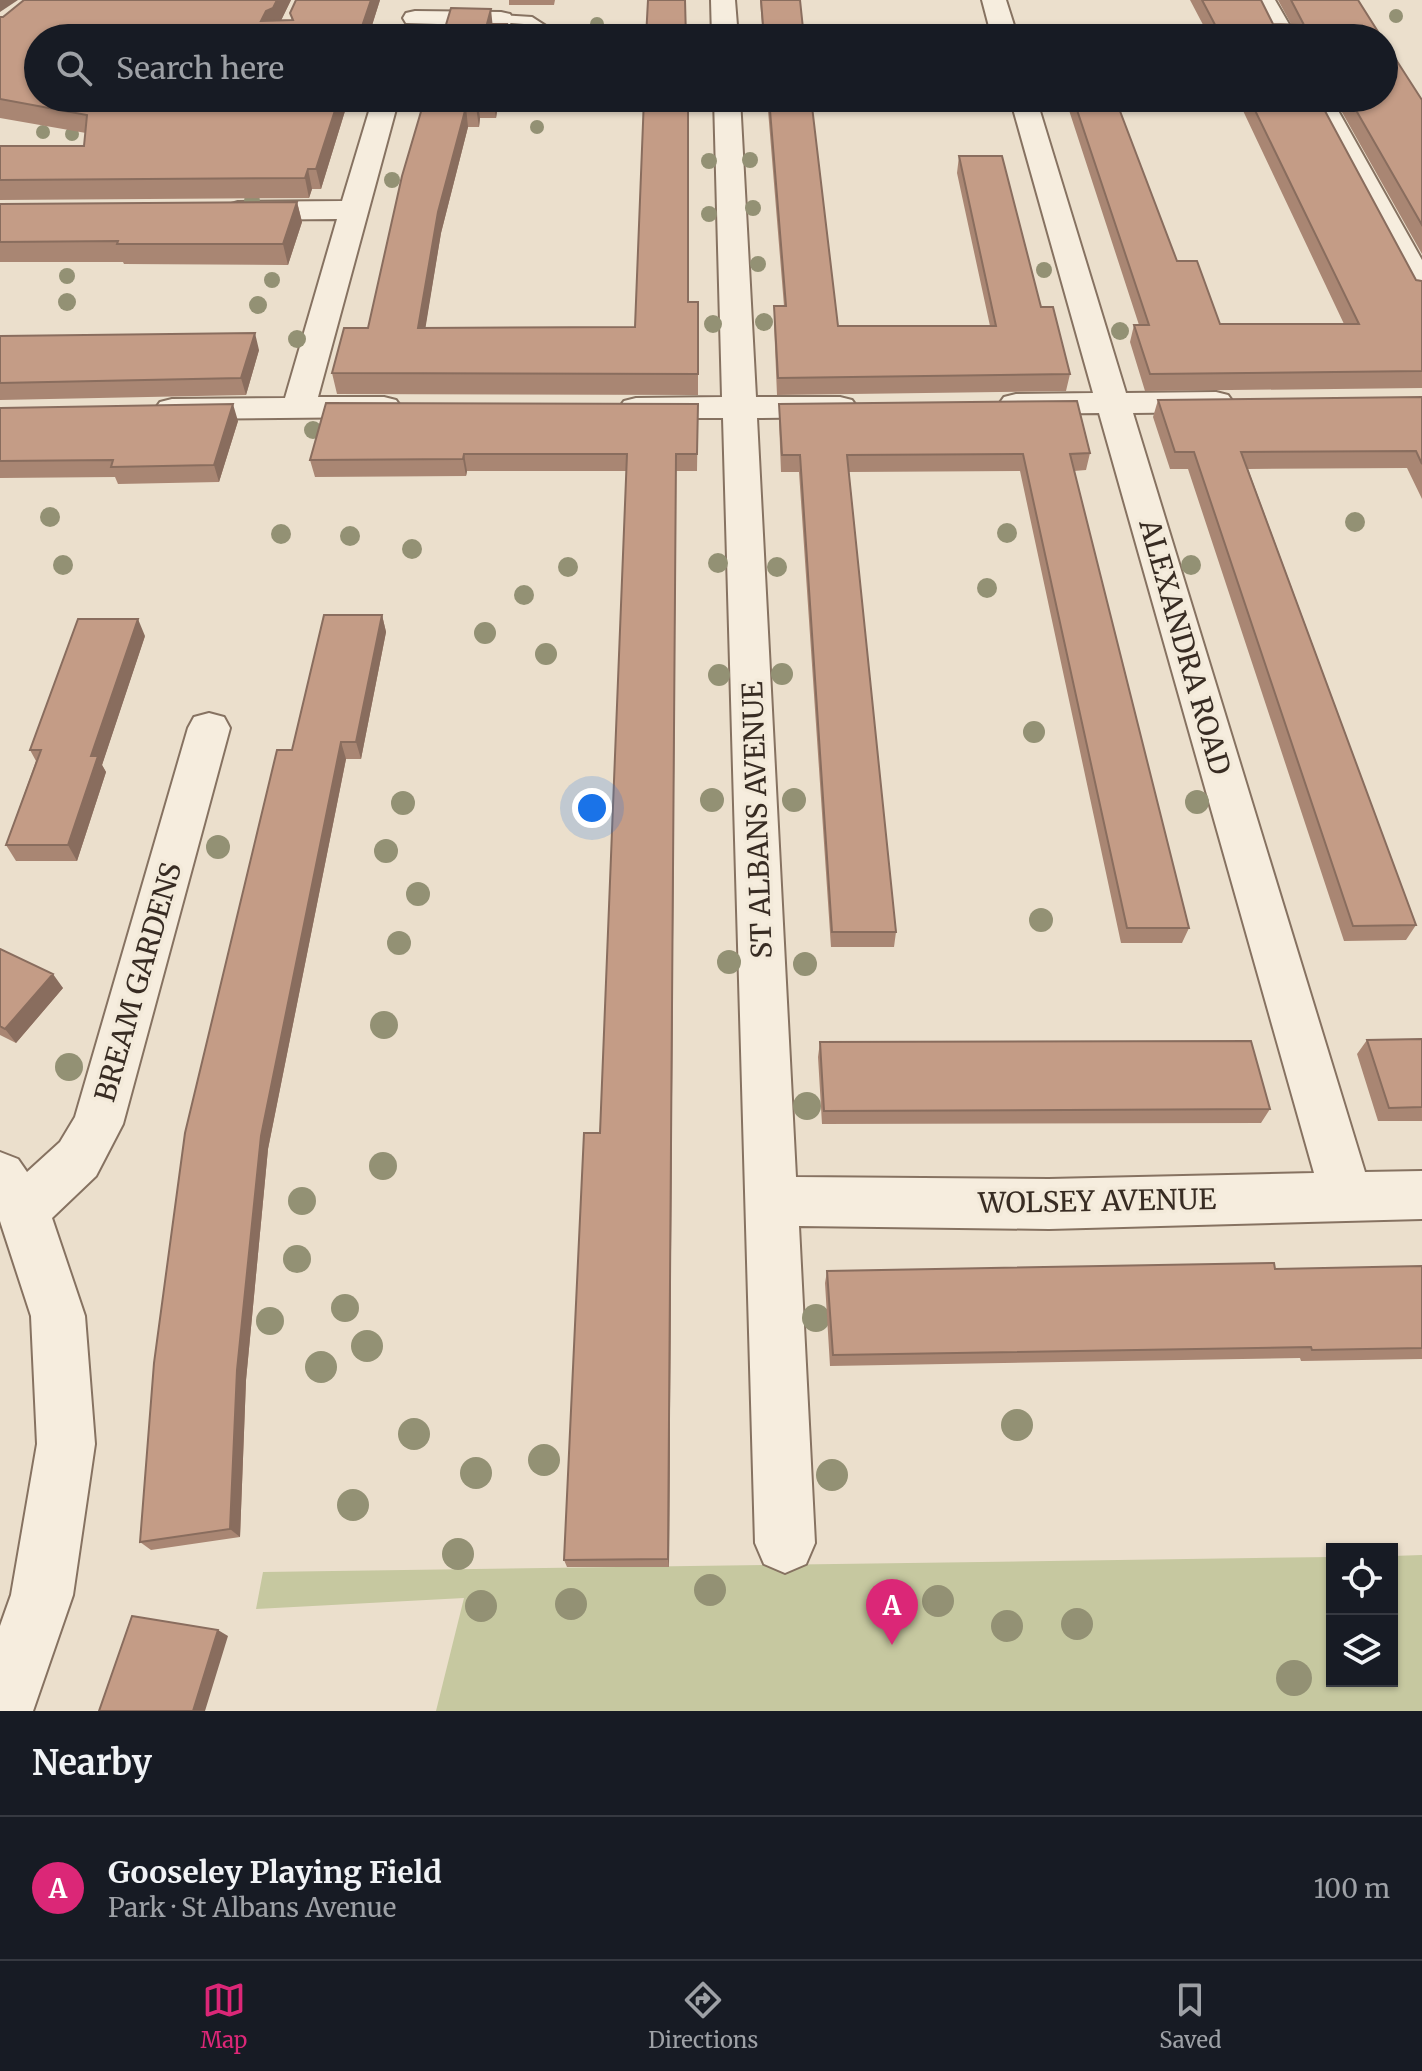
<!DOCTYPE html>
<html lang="en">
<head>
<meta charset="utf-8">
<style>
	:root { --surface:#171b24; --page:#20242c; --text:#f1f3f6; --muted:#9ea1a6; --line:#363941; --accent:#db2777 }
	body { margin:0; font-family:Merriweather,serif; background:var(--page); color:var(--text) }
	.controls { position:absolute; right:24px; bottom:24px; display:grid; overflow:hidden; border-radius:0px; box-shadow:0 2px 6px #0004 }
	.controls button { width:72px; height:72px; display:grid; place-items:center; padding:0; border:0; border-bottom:2px solid var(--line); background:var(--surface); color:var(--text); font:40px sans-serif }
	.you { position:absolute; left:592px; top:808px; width:28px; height:28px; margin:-20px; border:6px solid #fff; border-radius:50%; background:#1a73e8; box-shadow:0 0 0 12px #1a73e833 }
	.badge { display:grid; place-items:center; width:52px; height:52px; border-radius:50%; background:var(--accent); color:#fff; font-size:26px; font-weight:700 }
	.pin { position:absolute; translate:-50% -66px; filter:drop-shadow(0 2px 4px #0008) }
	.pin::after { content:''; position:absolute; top:42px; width:28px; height:24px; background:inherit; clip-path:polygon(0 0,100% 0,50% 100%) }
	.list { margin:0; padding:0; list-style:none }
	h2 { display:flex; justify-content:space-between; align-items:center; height:104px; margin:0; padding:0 32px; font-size:34px }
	h2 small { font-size:26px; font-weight:400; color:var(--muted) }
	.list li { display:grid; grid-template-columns:52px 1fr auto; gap:24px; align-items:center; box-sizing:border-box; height:144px; padding:0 32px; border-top:2px solid var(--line) }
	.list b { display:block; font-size:30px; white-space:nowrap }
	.list p { margin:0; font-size:26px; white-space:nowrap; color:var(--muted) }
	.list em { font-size:26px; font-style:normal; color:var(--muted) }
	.icon { flex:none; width:44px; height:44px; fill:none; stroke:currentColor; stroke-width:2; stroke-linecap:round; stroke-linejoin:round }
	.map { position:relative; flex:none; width:1422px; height:1711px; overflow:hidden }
	.search { position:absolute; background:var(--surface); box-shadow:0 2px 6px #0004; left:24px; right:24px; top:24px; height:88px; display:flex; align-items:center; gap:20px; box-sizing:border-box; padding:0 28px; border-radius:44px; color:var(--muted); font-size:30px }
	.sheet { height:248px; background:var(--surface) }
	nav { display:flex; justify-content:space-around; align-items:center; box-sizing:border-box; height:112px; border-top:2px solid var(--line); background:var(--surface); font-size:22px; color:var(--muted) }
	nav a { display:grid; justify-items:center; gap:4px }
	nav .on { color:var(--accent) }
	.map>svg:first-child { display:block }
	.green { fill:#c6c8a0 }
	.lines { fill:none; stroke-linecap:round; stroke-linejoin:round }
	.lane-casing { stroke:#867261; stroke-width:4 }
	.street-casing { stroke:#867261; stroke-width:4 }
	.lane { fill:#f6edde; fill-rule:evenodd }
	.street { fill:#f6edde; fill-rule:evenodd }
	.tree { fill:#939174 }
	.wall { fill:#a98673 }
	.shaded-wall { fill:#896d5e }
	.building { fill:#c49c86; stroke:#896d5e; stroke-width:2 }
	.labels { text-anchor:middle; stroke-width:7; stroke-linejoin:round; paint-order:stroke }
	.street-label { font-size:28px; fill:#382c23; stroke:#f3eada }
</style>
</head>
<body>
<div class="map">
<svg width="1422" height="1711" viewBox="0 0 1422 1711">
	<rect width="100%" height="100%" fill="#ebdfcc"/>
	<path class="green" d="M1422 1555V1711H436L464 1598 256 1609 263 1572 1332 1557V1681H1392V1556Z"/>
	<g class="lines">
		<defs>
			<path id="lane" d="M501 15 532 17 552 30 553 38H539L540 34 524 24 496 22 494 19Z"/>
			<path id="street" d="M711 0H735L738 38H712Z
				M982 0H1006L1018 38H992Z
				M1251 0H1275L1297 38H1271Z
				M415 11 501 12 510 14 513 19 510 24 501 26 406 23 403 18 406 13Z
				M373 98H399L318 397H384L396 400 401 407 396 414 384 417 172 419 160 416 155 409 160 402 172 399 285 398 337 219 238 220 228 217 223 211 228 205 238 202 342 201Z
				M714 98H740L756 397H840L852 400 857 407 852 414 840 417 757 418 796 1177 1049 1179 1314 1173 1099 413 1016 414 1004 411 999 404 1004 397 1016 394 1093 393 1010 98H1036L1126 393 1216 392 1228 395 1233 402 1228 409 1216 412 1133 413 1365 1172 1422 1171V1219L1049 1229 799 1226 815 1543 806 1564 785 1573 764 1564 755 1543 723 418H636L624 415 619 408 624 401 636 398 722 397Z
				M1305 98H1331L1422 260V297L1411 295 1407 288Z
				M209 713 224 717 230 728 123 1124 96 1176 52 1218 85 1316 95 1444 73 1595 33 1711H0V1626L11 1595 37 1444 31 1316 0 1221V1152L18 1159 27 1172 60 1142 75 1117 188 728 194 717Z"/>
		</defs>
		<use href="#lane" class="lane-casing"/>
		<use href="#street" class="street-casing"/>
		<use href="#lane" class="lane"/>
		<use href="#street" class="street"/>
	</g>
	<g class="tree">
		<circle cx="1396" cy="16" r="7"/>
		<circle cx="597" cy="24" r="7"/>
		<circle cx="537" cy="127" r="7"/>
		<circle cx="43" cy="132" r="7"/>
		<circle cx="72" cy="134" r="7"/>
		<circle cx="750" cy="160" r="8"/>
		<circle cx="709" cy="161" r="8"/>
		<circle cx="392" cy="180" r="8"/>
		<circle cx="252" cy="201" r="8"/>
		<circle cx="753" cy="208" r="8"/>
		<circle cx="709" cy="214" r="8"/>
		<circle cx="758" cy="264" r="8"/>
		<circle cx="1044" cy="270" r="8"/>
		<circle cx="67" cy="276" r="8"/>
		<circle cx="272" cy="280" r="8"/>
		<circle cx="67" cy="302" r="9"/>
		<circle cx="258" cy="305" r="9"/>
		<circle cx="764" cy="322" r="9"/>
		<circle cx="713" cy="324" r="9"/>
		<circle cx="1120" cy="331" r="9"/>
		<circle cx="297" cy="339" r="9"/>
		<circle cx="313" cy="430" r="9"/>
		<circle cx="50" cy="517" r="10"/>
		<circle cx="1355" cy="522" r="10"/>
		<circle cx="1007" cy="533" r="10"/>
		<circle cx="281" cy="534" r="10"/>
		<circle cx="350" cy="536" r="10"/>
		<circle cx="412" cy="549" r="10"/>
		<circle cx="718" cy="563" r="10"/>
		<circle cx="63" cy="565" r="10"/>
		<circle cx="1191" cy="565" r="10"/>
		<circle cx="568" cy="567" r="10"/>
		<circle cx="777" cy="567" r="10"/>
		<circle cx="987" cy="588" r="10"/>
		<circle cx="524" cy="595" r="10"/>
		<circle cx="485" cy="633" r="11"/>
		<circle cx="546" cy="654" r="11"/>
		<circle cx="782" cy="674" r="11"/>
		<circle cx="719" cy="675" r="11"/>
		<circle cx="1034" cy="732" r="11"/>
		<circle cx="712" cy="800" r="12"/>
		<circle cx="794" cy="800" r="12"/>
		<circle cx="1197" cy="802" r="12"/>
		<circle cx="403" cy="803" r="12"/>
		<circle cx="218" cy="847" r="12"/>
		<circle cx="386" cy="851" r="12"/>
		<circle cx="418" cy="894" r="12"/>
		<circle cx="1041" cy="920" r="12"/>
		<circle cx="399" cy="943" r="12"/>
		<circle cx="729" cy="962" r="12"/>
		<circle cx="805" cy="964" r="12"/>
		<circle cx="384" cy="1025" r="14"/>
		<circle cx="69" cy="1067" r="14"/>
		<circle cx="807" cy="1106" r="14"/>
		<circle cx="383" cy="1166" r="14"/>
		<circle cx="302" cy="1201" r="14"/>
		<circle cx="297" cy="1259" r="14"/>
		<circle cx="345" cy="1308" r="14"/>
		<circle cx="816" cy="1318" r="14"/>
		<circle cx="270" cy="1321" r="14"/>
		<circle cx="367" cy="1346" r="16"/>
		<circle cx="321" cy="1367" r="16"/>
		<circle cx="1017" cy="1425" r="16"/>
		<circle cx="414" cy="1434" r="16"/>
		<circle cx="544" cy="1460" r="16"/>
		<circle cx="476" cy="1473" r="16"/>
		<circle cx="832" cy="1475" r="16"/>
		<circle cx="353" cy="1505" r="16"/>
		<circle cx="458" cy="1554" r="16"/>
		<circle cx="710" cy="1590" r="16"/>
		<circle cx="938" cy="1601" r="16"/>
		<circle cx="571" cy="1604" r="16"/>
		<circle cx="481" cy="1606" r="16"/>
		<circle cx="1077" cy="1624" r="16"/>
		<circle cx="1007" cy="1626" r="16"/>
		<circle cx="1294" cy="1678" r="18"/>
	</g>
	<path class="wall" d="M24 0H291L281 20H292L290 13 380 0 368 38H38L349 98 321 189H312L309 198 0 200V146H84L86 133 0 118V17H3Z
		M509 0H555L554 5H509Z
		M760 0H800L804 38H763Z
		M1190 0H1261L1273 24H1291L1278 0H1358L1382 38H1210Z
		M425 98H499L496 118H480L479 127H468L441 233 425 328 635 327 688 302H698V395L337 394 332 373 368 328Z
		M767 98H811L838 326H990L957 173 959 156 1041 307 1070 374 1066 391 777 395 774 323V306H784Z
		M1065 98H1115L1177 261 1220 324H1344L1237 98H1318L1416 280 1422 281V388L1145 391 1130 342 1134 325H1139Z
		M1334 98 1422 100V254Z
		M297 202 302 222 288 265 124 264 123 262H0V204Z
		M0 336 259 350 246 395 0 400Z
		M1422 397V499L1407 468 1248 469 1416 925 1406 940 1344 941 1188 469H1170L1153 417 1158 400Z
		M698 404 697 471H676L669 1567H567L564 1560 600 1133 627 471H467L466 476 315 477 310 460Z
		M779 404 1090 453 1086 470 1074 471 1189 928 1182 943H1121L1020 471 849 472 896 932 894 947H831L799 472H781L779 421Z
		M0 408 238 421 219 482 118 484 115 477 0 478Z
		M382 615 386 632 361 759H346L268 1149 246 1380 240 1537 151 1550 140 1542 292 750Z
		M145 636 102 765 106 772 77 861H16L6 845 36 761 30 750Z
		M0 949 63 988 16 1043 0 1035Z
		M1422 1039V1121H1378L1357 1054 1367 1040Z
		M820 1042 1270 1109 1261 1123 822 1124 818 1057Z
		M1422 1266V1359L1301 1361 1300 1358 830 1366 825 1283 827 1271 1275 1269Z"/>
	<path class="shaded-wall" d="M0 0H18L0 12Z
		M277 0H291L278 27 261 21 266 11Z
		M371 0H380L368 38H358Z
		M491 9 493 29 487 24Z
		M507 24 509 38H504Z
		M339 98H349L321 189 316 169Z
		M477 98 480 118 479 127 476 107Z
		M493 98H499L496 118Z
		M466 107 468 127 441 233 422 349 418 328 438 212Z
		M308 169 312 189 309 198 305 178Z
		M297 202 302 222 288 265 283 244Z
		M255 333 259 350 246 395 241 378Z
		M233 404 238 421 219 482 214 465Z
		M464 454 467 471 466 476 463 459Z
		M676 471 669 1567 668 1559Z
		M382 615 386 632 361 759 356 742Z
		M138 619 145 636 102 765 106 772 77 861 68 845 91 756Z
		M341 742 346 759 268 1149 246 1380 240 1537 230 1529 237 1370 261 1136Z
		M53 974 63 988 16 1043 5 1029Z
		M218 1630 228 1636 205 1711H193Z"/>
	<path class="building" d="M24 0H277L273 8 266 11 261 21 293 20 290 13 296 0H371L358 38H38V98H339L316 169H308L305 178 0 180V146H84L87 115 0 99V17H3Z
		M648 0H685L686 38H646Z
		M761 0H800L804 38H764Z
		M1202 0H1261L1273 24 1304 25 1291 0H1358L1382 38H1222Z
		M451 8 491 9 487 24H507L504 38H442Z
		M1384 41 1422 100V225L1349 98H1384Z
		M425 98H477L476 107H466L438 212 418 328 635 327 644 98H688V302H698V374L332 373 344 328H368L402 176Z
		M769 98H811L838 326H996L959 156H1002L1041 307H1053L1070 374 778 378 774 306H786Z
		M1073 98H1115L1177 261H1197L1220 324H1359L1249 98H1318L1416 280 1422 281V371L1150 374 1134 325H1149Z
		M297 202 283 244H117L118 241 0 242V204Z
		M255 333 241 378 0 383V336Z
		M1422 397V464L1416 451 1241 452 1416 925 1353 926 1194 452H1175L1158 400Z
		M1077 401 1090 453 1070 454 1189 928H1127L1023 454 847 455 896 932H832L800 455H782L779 404Z
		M326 403 698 404 697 454H676L668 1559 564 1560 584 1133H600L627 454H464L463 459 310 460Z
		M233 404 214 465 111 467 113 460 0 461V408Z
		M324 615H382L356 742H341L261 1136 237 1370 230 1529 140 1542 154 1363 185 1133 277 750H292Z
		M78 619H138L91 756H98L68 845H6L41 750H30Z
		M0 949 53 974 5 1029 0 1026Z
		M1422 1039V1107L1389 1108 1367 1040Z
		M1251 1041 1270 1109 824 1111 820 1042Z
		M1274 1263 1275 1269 1422 1266V1348L1312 1350 1311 1347 833 1355 827 1271Z
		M132 1616 218 1630 193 1711H99Z"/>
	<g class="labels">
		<g class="street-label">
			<text transform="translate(1185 647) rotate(74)" y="10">ALEXANDRA ROAD</text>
			<text transform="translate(757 820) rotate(-92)" y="10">ST ALBANS AVENUE</text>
			<text transform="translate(138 982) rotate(-74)" y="10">BREAM GARDENS</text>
			<text transform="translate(1097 1201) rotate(-1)" y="10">WOLSEY AVENUE</text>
		</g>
	</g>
</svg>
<div class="controls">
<button><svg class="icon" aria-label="locate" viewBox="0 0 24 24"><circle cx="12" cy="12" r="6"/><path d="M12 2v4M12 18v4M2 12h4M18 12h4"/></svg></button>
<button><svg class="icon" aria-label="layers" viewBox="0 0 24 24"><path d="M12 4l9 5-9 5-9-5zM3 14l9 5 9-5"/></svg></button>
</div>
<div class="you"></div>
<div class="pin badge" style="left:892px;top:1645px">A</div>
<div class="search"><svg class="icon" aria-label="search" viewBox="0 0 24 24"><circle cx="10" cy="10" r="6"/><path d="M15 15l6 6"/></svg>Search here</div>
</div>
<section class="sheet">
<h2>Nearby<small></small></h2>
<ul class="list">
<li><span class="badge">A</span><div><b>Gooseley Playing Field</b><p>Park · St Albans Avenue</p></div><em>100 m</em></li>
</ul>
</section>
<nav>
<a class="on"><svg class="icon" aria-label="map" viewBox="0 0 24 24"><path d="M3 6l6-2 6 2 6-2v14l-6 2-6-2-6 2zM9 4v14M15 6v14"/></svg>Map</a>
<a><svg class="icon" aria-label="directions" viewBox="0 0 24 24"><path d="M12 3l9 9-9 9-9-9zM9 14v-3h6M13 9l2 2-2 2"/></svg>Directions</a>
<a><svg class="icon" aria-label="saved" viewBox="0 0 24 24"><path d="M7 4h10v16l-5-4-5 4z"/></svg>Saved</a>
</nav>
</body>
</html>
